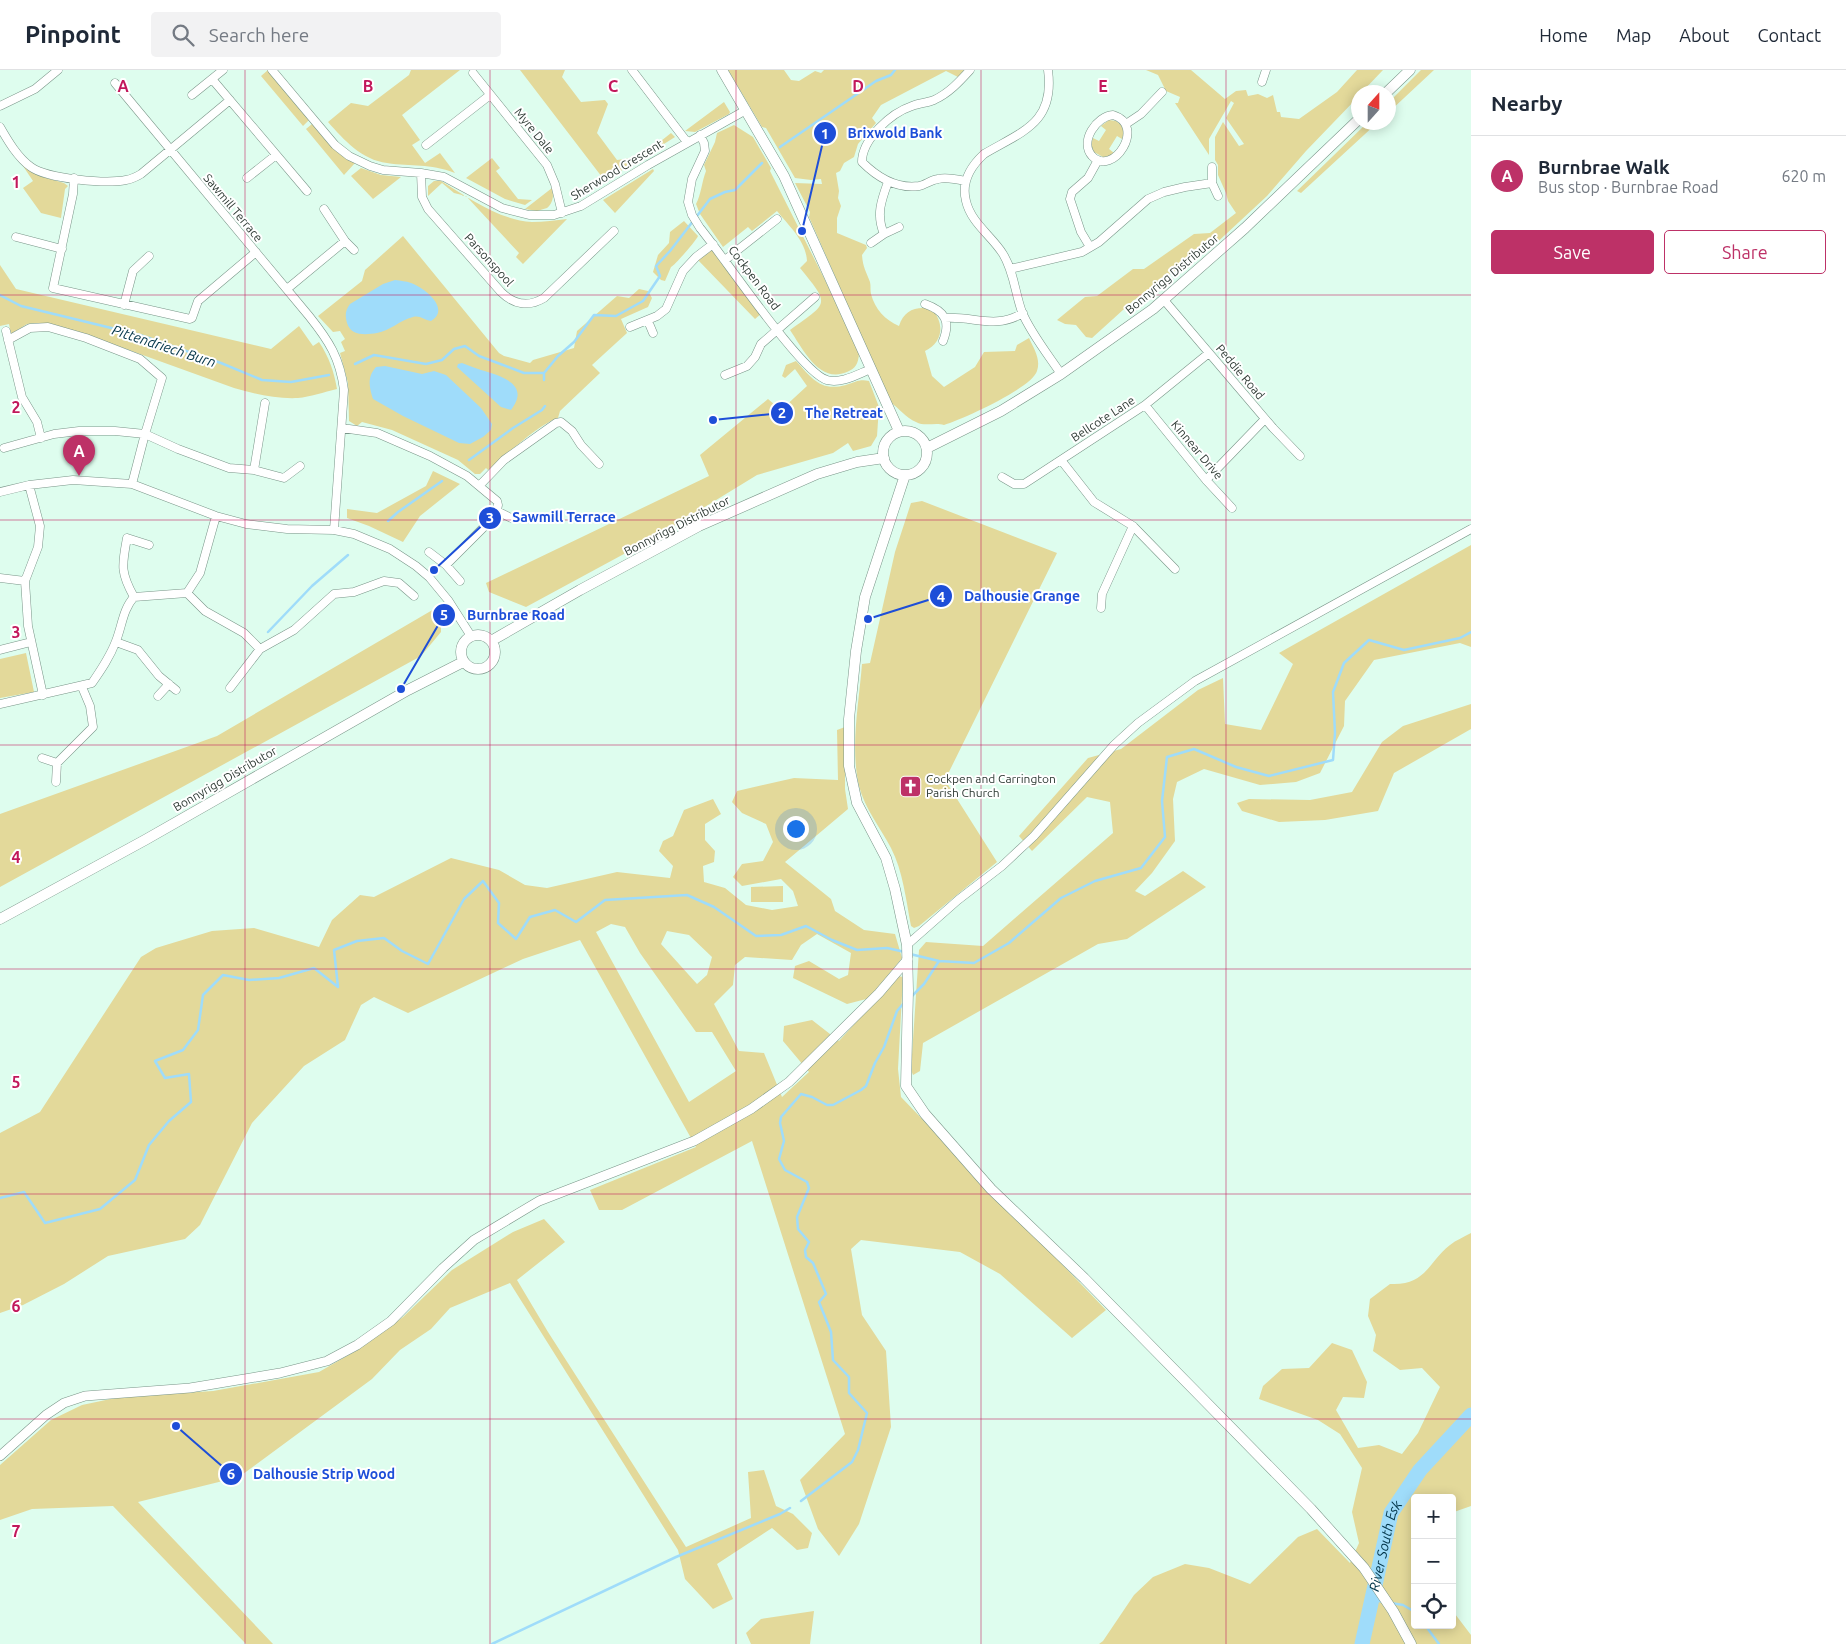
<!DOCTYPE html>
<html lang="en">
<head>
<meta charset="utf-8">
<style>
	:root { --surface:#fff; --page:#f2f2f3; --text:#1f2937; --muted:#747a83; --line:#e0e1e3; --accent:#bd3167 }
	body { margin:0; font-family:Ubuntu,sans-serif; background:var(--page); color:var(--text) }
	.controls { position:absolute; right:15px; bottom:15px; display:grid; overflow:hidden; border-radius:5px; box-shadow:0 2px 12px #0003 }
	.controls button { width:45px; height:45px; display:grid; place-items:center; padding:0; border:0; border-bottom:1px solid var(--line); background:var(--surface); color:var(--text); font:25px sans-serif }
	.compass { position:absolute; left:1351px; top:15px; width:45px; height:45px; border-radius:50%; background:var(--surface); box-shadow:0 2px 12px #0003; rotate:21deg }
	.you { position:absolute; left:795px; top:758px; width:18px; height:18px; margin:-12px; border:4px solid #fff; border-radius:50%; background:#1a73e8; box-shadow:0 0 0 8px #1a73e833 }
	.badge { display:grid; place-items:center; width:32px; height:32px; border-radius:50%; background:var(--accent); color:#fff; font-size:16px; font-weight:700 }
	.pin { position:absolute; translate:-50% -41px; filter:drop-shadow(0 1px 2px #0008) }
	.pin::after { content:''; position:absolute; top:26px; width:18px; height:15px; background:inherit; clip-path:polygon(0 0,100% 0,50% 100%) }
	.list { margin:0; padding:0; list-style:none }
	h2 { display:flex; justify-content:space-between; align-items:center; height:65px; margin:0; padding:0 20px; font-size:21px }
	h2 small { font-size:16px; font-weight:400; color:var(--muted) }
	.list li { display:grid; grid-template-columns:32px 1fr auto; gap:15px; align-items:center; box-sizing:border-box; height:80px; padding:0 20px; border-top:1px solid var(--line) }
	.list b { display:block; font-size:19px; white-space:nowrap }
	.list p { margin:0; font-size:16px; white-space:nowrap; color:var(--muted) }
	.list em { font-size:16px; font-style:normal; color:var(--muted) }
	.actions { display:flex; gap:10px; padding:15px 20px }
	.actions a { flex:1; padding:11px 0; border:1px solid var(--accent); border-radius:5px; text-align:center; font-size:18px; color:var(--accent) }
	.actions .main { background:var(--accent); color:#fff }
	.icon { flex:none; width:28px; height:28px; fill:none; stroke:currentColor; stroke-width:2; stroke-linecap:round; stroke-linejoin:round }
	.map { position:relative; flex:none; width:1471px; height:1574px; overflow:hidden }
	header { display:flex; align-items:center; gap:30px; box-sizing:border-box; height:70px; padding:0 25px; background:var(--surface); border-bottom:1px solid var(--line) }
	header strong { font-size:24px }
	nav { display:flex; gap:28px; margin-inline-start:auto; font-size:18px }
	.search { width:350px; height:45px; background:var(--page); display:flex; align-items:center; gap:12px; box-sizing:border-box; padding:0 18px; border-radius:5px; color:var(--muted); font-size:19px }
	main { display:flex }
	aside { flex:1; background:var(--surface) }
	.map>svg:first-child { display:block }
	.green { fill:#e3d99a; fill-rule:evenodd }
	.water { fill:#9fdcfa }
	.lines { fill:none; stroke-linecap:round; stroke-linejoin:round }
	.stream { stroke:#9fdcfa; stroke-width:2.5 }
	.river { stroke:#9fdcfa; stroke-width:15 }
	.minor-casing { stroke:#799588; stroke-width:9 }
	.tertiary-casing { stroke:#799588; stroke-width:10 }
	.secondary-casing { stroke:#799588; stroke-width:11 }
	.minor { stroke:#fff; stroke-width:8 }
	.tertiary { stroke:#fff; stroke-width:9 }
	.secondary { stroke:#fff; stroke-width:10 }
	.grid { fill:none; stroke:#c2185b; stroke-width:1; stroke-opacity:0.55 }
	.labels { text-anchor:middle; stroke-width:4; stroke-linejoin:round; paint-order:stroke }
	.street-label { font-size:12px; fill:#2f3b35; stroke:#fff }
	.poi-label { font-size:12px; fill:#2f3b35; stroke:#fff; text-anchor:start }
	.water-label { font-size:14px; font-style:italic; fill:#003347; stroke:#fff }
	.grid-label { font-size:16px; text-anchor:middle; font-weight:bold; fill:#c2185b; stroke:#fff; stroke-width:4; stroke-linejoin:round; paint-order:stroke }
	.leader { fill:none; stroke:#1d4ed8; stroke-width:2 }
	.callout-dot { fill:#1d4ed8; stroke:#fff; stroke-width:2 }
	.mark-label { font-size:15px; text-anchor:middle; font-weight:bold; fill:#fff }
	.callout-label { font-size:14px; text-anchor:middle; font-weight:bold; fill:#1d4ed8; stroke:#fff; stroke-width:4; stroke-linejoin:round; paint-order:stroke }
</style>
</head>
<body>
<header>
<strong>Pinpoint</strong>
<div class="search"><svg class="icon" aria-label="search" viewBox="0 0 24 24"><circle cx="10" cy="10" r="6"/><path d="M15 15l6 6"/></svg>Search here</div>
<nav><a>Home</a><a>Map</a><a>About</a><a>Contact</a></nav>
</header>
<main>
<div class="map">
<svg width="1471" height="1574" viewBox="0 0 1471 1574">
	<rect width="100%" height="100%" fill="#defdee"/>
	<path class="green" d="M268 0 309 50 303 56 261 6Z
		M411 0H460L402 45 420 70 412 75 425 93 440 83 455 103C429 93 412 97 387 93 362 90 344 70 328 52L351 33 368 36 409 5Z
		M520 0H565L562 7 581 32 605 30 608 34 597 63 617 90 641 87 671 63 675 67 605 111Z
		M728 0H784L791 10 799 11 815 1 821 3 824 0H964L958 7 946 1 881 35 872 48 876 53 858 74 854 87 844 93 840 101 836 103 839 121 838 128 841 136 837 148V163L866 175 867 178 862 185C863 198 866 201 870 212 871 216 870 220 871 224 875 239 885 250 899 256 904 240 916 236 932 239 945 254 943 272 925 281L932 306 944 317 975 297 984 282 1015 281 1017 275 1029 268C1034 279 1041 289 1037 301 1032 318 963 349 944 355 935 352 925 357 916 352 906 348 899 338 890 332L809 147 810 142 795 113 822 114 821 109 811 110 795 108 766 58 762 57Z
		M1146 0H1191L1225 29 1236 21 1246 20 1248 26 1258 24 1267 28 1273 25 1277 42H1280L1281 47 1299 49 1337 22 1357 0H1383L1362 22H1358V27L1306 81 1267 126 1211 178 1169 205 1159 215 1134 230 1092 268 1086 267 1076 255 1065 254 1057 250 1085 227 1097 226 1133 199H1144L1194 164 1210 163 1236 143 1228 131 1226 123 1218 105V95L1215 90V67L1223 52 1239 76 1244 74 1226 48 1234 33 1231 31 1209 69V85L1175 33H1178L1180 27 1166 21 1158 5Z
		M1421 0H1434L1389 42V32Z
		M724 32 730 42 729 44 695 62 685 61Z
		M1109 50 1116 51 1121 55 1124 62 1122 69 1117 66 1109 79 1114 83 1110 86 1103 87 1094 82 1091 75 1093 68 1099 71 1106 60 1101 56Z
		M1367 53H1377L1301 123 1297 121Z
		M312 54 335 80 355 93 344 105 306 59Z
		M734 55 753 67 771 98 770 101 827 214 859 284C858 294 856 298 847 302 819 314 803 279 790 260 828 232 831 236 800 198L807 191C806 171 789 156 777 141L752 161 748 157 723 177 700 144 696 134C701 125 702 111 706 101L704 95 715 72 717 63Z
		M492 88 500 98 496 101 518 129 532 130 525 135 505 129 466 108Z
		M21 93 40 106 64 113 68 116 65 119 61 148 41 143 23 118 33 111Z
		M361 98 381 105 401 107 373 129 351 106Z
		M653 99 654 101 615 143 603 130Z
		M434 111H441C469 128 499 150 532 152 544 152 556 150 567 149L523 194 516 187 519 183 466 126 454 123 442 113 428 126V116Z
		M552 118C554 126 553 133 547 138L537 141 525 139Z
		M684 151 698 166C696 171 675 195 671 197L665 211 661 210 653 202 658 185 669 173 670 162Z
		M403 166 499 283 504 286 530 293 533 290 574 278 577 261 617 226 629 228 639 219 648 221 652 228 648 237 621 249 627 263 592 295 600 303 560 341 558 348C539 354 505 386 488 400L486 398 480 404H475L458 390 392 360 362 352 357 356 349 351 348 313 340 283 345 281 341 272 345 269 340 261 333 262 318 246 362 211 365 200Z
		M714 179 762 243 755 249 697 189Z
		M0 195 16 219 271 279 299 256 313 276 319 272C329 287 334 301 337 319 324 322 310 327 298 328 276 329 255 324 234 318L79 262 54 255 37 253 27 254 11 264 9 254 0 256Z
		M796 291C812 308 820 322 846 315 856 312 859 309 869 311L879 337 877 366 871 376 853 381 848 373 833 383 757 405 659 465 526 537 489 522 486 513 709 406 700 385 768 329 781 340 807 316 795 299 785 308 782 306 786 295Z
		M433 401 460 414 420 446 403 472 369 456 347 448V439L377 443 426 416Z
		M922 431 1057 483 945 710 997 792 919 856 914 858 911 856C906 830 903 801 891 778 880 757 865 739 859 716 850 677 859 633 862 594L870 593 895 482 911 433Z
		M1471 475V577L1460 573 1374 590 1345 631 1344 656 1320 703 1296 712 1260 715 1204 699 1177 712 1173 729 1175 771 1152 803 1135 821 1145 826 1183 801 1206 817 1127 869 1098 874 923 973 920 1001 913 1005 911 1000 919 880 926 872 983 876 1113 763 1110 732 1087 727 1032 781 1019 766 1088 688 1121 679 1198 620 1223 608 1225 654 1261 660 1293 594 1279 583Z
		M441 535V562L421 586 0 817V744L217 666Z
		M26 583 34 622 0 628V589Z
		M1471 634V659L1394 703 1378 741 1325 750 1279 752 1242 741 1237 733 1249 729 1310 730 1352 722 1382 672 1403 656Z
		M845 657V719L848 739 785 792 831 829 835 841 864 860 895 864 902 888 870 928 847 934 793 908 795 896 809 891 839 909 848 905 851 883 817 864 801 875 792 890 745 887 735 895 733 915 714 934 739 981 764 983 782 1027 809 1002 783 971 784 956 812 950 839 971 898 906 903 907 898 999 901 1027 1106 1240 1072 1268 1000 1204 960 1182 861 1170 851 1179 862 1245 886 1281 891 1357 859 1454 839 1486 818 1459 800 1410 845 1364 752 1071 622 1140H599L590 1120 696 1077 580 870 523 889 408 943 374 927 361 935 345 970 304 996 252 1053 200 1155 185 1169 108 1186 64 1214 23 1235 0 1243V1063L40 1042 141 887 156 878 212 861 254 858 319 877 332 850 360 825 374 827 451 788 499 800 525 815 547 818 617 802 670 808 673 796 659 781 663 771 673 766 684 740 713 729 721 744 705 754V770L715 781 714 792 703 796 704 812 725 818 746 835 772 840 798 836 793 821 781 809 742 816 733 807 742 794 763 791 773 772 766 754 742 743 732 732 737 721 794 708 838 710 837 660ZM611 854 625 857 640 883 696 962H712L736 1001 689 1032 596 862ZM667 861 689 865 712 887 707 905 697 914 661 874Z
		M783 816V832H751V817Z
		M544 1149 565 1172 517 1210 548 1262 686 1477 751 1448 748 1402 764 1400 776 1436 793 1444 812 1463 808 1478 797 1480 772 1458 717 1494 733 1529 713 1539 685 1509 678 1480 510 1213 450 1238 431 1259 400 1280 372 1309 239 1407 138 1432 273 1574H246L113 1436 32 1439 0 1450V1395L51 1350 82 1335 120 1327 213 1321 319 1302 359 1279 403 1247 452 1200 513 1162Z
		M1471 1163V1436L1454 1442 1452 1444V1428H1415V1555H1452V1540L1471 1565V1574H1099L1103 1571 1134 1525 1153 1507 1185 1494 1209 1498 1250 1514 1298 1467 1317 1459 1350 1493 1359 1473 1352 1442 1362 1398 1340 1364 1318 1350 1259 1329 1263 1316 1282 1299 1309 1298 1332 1273 1352 1280 1367 1312 1364 1328 1343 1327 1336 1340 1358 1378 1379 1375 1402 1384 1418 1363 1440 1317 1422 1298 1400 1300 1373 1281 1376 1265 1368 1246 1370 1229 1390 1214C1426 1216 1428 1192 1450 1175 1456 1170 1464 1167 1471 1163Z
		M814 1541 810 1574H751L746 1563 761 1549Z"/>
	<path class="water" d="M395 210C401 211 406 211 411 213 425 218 451 239 431 251 424 250 420 245 413 247 400 250 390 261 377 263 365 265 351 266 347 253 345 245 345 241 350 234L383 214Z
		M462 293C468 295 474 298 481 300 501 306 531 314 511 340L501 337 457 297 458 294Z
		M385 296 422 304 434 301 446 305 481 338 492 354 491 360 483 367 470 374 459 373 403 346 373 329C369 317 367 307 376 297Z"/>
	<g class="lines">
		<path class="stream" d="M780 77 876 11 891 5 895 0
			M0 225 21 236 140 265 221 293 262 310 291 312 329 305
			M355 294 374 285 426 294 442 290 454 279 465 276 479 286 524 303H544L558 286 574 272 594 245 616 246 643 231 660 206 656 196 670 181 710 129 725 122 735 120 762 93
			M544 303V310
			M469 390 513 358 542 340 545 336
			M388 451 398 442 442 411
			M268 562 312 516 348 485
			M910 884 939 891 974 893 1009 873 1061 828 1095 811 1141 798 1165 767 1162 731 1167 687 1194 679 1236 697 1269 706 1333 690 1335 663 1333 622 1344 593 1369 570 1404 580 1460 568 1471 562
			M911 927 924 914 939 891
			M0 1128 24 1122 45 1153 100 1139 135 1110 149 1075 169 1051 191 1032 189 1004 165 1008 155 991 183 980 198 960 203 925 223 905 249 910 279 908 314 898 338 917 334 880 357 871 384 868 402 881 428 894 464 829 483 811 499 833 498 853 516 869 530 847 555 840 576 852 605 830 687 825 714 837 756 866 781 865 806 856 832 870 857 880 887 878 905 882
			M801 1431 852 1392 858 1380 867 1343 849 1323V1307L833 1290 831 1262 819 1232 826 1224 813 1193 806 1187 805 1180 809 1172 798 1159 797 1147 809 1118 807 1112 785 1100 779 1089 784 1071 780 1053 781 1047 801 1024 812 1027 827 1035H833L861 1020 866 1016 875 993 884 977 897 941 903 934
			M1372 1529 1383 1532
			M1391 1533 1403 1535 1415 1542
			M1425 1555 1439 1574
			M492 1574 676 1487 780 1444 790 1438"/>
		<path class="river" id="s1" d="M1362 1574 1391 1443 1420 1400 1471 1345"/>
		<defs>
			<path id="minor" d="M272 0 335 75 349 86 370 96 383 100 421 103 444 107 502 138 529 145H554L581 136 648 95 746 40
				M632 0 687 72
				M1048 0C1055 53 1023 61 984 84 971 96 961 112 966 131 971 153 992 166 1003 184 1014 202 1015 223 1022 242 1030 262 1049 286 1061 304
				M473 3 547 95 555 114 562 143
				M212 9 307 121
				M1262 12 1266 0
				M115 13 309 246C329 271 340 288 344 320L334 460
				M192 25 223 0
				M0 36 35 19 58 0
				M1113 45C1147 55 1113 108 1092 86 1079 71 1097 46 1113 45Z
				M1126 54 1141 44 1162 22
				M0 57C8 71 18 88 31 97 48 109 106 114 126 110 132 109 136 107 141 104L230 30
				M700 65 704 73 705 81 692 109 688 132 692 145 700 158C722 184 802 304 827 310 841 314 858 304 871 299
				M426 75 490 25
				M1212 97V113L1218 126
				M421 103 422 127 428 139 501 222C514 235 529 237 544 228L614 161
				M74 108 73 124 53 218 190 249 192 248 198 231 256 182
				M247 108 276 85
				M965 111C956 109 946 107 938 109 931 110 925 115 919 116 897 119 877 107 862 92 862 69 891 43 912 36 919 33 927 33 934 30 949 23 959 12 970 0
				M324 139 345 171 354 180
				M884 164C876 145 881 131 888 112
				M16 167 62 179
				M871 173 884 164 899 157
				M1090 177 1081 162 1070 129 1072 122 1088 108 1098 90
				M725 190 777 149
				M1010 199 1082 182 1099 172 1148 129 1164 122 1185 117 1212 113
				M287 219 345 171
				M1164 230 1273 358 1300 386
				M925 234C945 241 951 251 943 271
				M124 235 133 201 149 186
				M945 248C975 246 994 260 1023 243
				M648 251 653 263
				M630 257 657 246 666 239 683 201 696 187 713 174
				M6 261 22 327 37 352 41 368
				M8 270 30 258 48 257 86 268 140 289 162 308 145 364 132 414
				M725 305 747 296 755 287 761 274 815 227
				M1145 335 1206 410 1232 438
				M342 358 377 363 430 386 467 406 497 431 498 435 496 445 446 495
				M4 378 54 364 79 361H115L145 364 178 379 229 398 254 400 284 408 300 396
				M1061 390 1094 432 1133 456 1175 499
				M254 400 265 333
				M1002 407 1014 414H1024L1145 335 1209 283
				M1206 410 1265 349
				M29 415 40 456 38 477 25 511 28 556 43 625
				M480 415 504 390 556 353 561 352 572 361 581 375 599 394
				M0 422 29 415 73 410 132 414 216 446 246 454 287 459 334 460 354 464 390 479 416 496 429 507 448 530 471 566
				M497 441 511 448
				M429 482 446 495 460 511
				M0 508 25 511
				M187 523 205 541 244 563 260 579 294 560 334 524 354 522 384 511 399 513 414 526
				M134 527C120 502 122 495 127 468L149 475
				M1101 538 1102 524 1133 456
				M116 572 138 580 159 606 176 620
				M0 580 31 572
				M230 618 260 579
				M158 626 169 614
				M0 634 92 613C101 600 110 587 116 571 122 556 123 539 134 527L187 523 200 503 216 446
				M42 688 57 693
				M56 712 57 693 93 657 90 636 82 617
				M907 875 958 830 1002 796 1034 766 1114 675 1138 653 1195 611 1471 459"/>
			<path id="tertiary" d="M0 1386 46 1345 64 1333 85 1326 190 1318 280 1303 327 1291 357 1275 391 1251 443 1198 474 1170 539 1131 694 1071 751 1039 789 1012 879 923 908 889"/>
			<path id="secondary" d="M722 0 784 106 899 361
				M1387 22 1410 0
				M883 383a22 22 0 1 1 44 0a22 22 0 1 1-44 0Z
				M927 378 1001 341 1061 304 1153 239 1245 158 1358 50
				M905 405 865 527 856 581 849 649V696L857 733 886 788 895 819 907 875 908 921 906 1016 925 1044 991 1119 1084 1208 1202 1328 1311 1439 1364 1498 1393 1541 1411 1574
				M461 582a17 17 0 1 1 34 0a17 17 0 1 1-34 0Z
				M491 571 580 520 699 456 817 404 857 392 884 388
				M0 849 145 770 408 620 463 592"/>
		</defs>
		<use href="#minor" class="minor-casing"/>
		<use href="#tertiary" class="tertiary-casing"/>
		<use href="#secondary" class="secondary-casing"/>
		<use href="#minor" class="minor"/>
		<use href="#tertiary" class="tertiary"/>
		<use href="#secondary" class="secondary"/>
	</g>
	<path class="grid" d="M245 0V1574M490 0V1574M736 0V1574M981 0V1574M1226 0V1574M0 225H1471M0 450H1471M0 675H1471M0 899H1471M0 1124H1471M0 1349H1471"/>
	<defs>
		<symbol id="church-square" viewBox="-11 -11 22 22"><rect x="-9" y="-9" width="18" height="18" rx="4" fill="#bd3167" stroke="#fff"/><path d="M-1.2-6h2.4v3.5h3.3v2.4h-3.3V6h-2.4V-.1h-3.3v-2.4h3.3Z" fill="#fff"/></symbol>
	</defs>
	<g fill-rule="evenodd">
		<use href="#church-square" x="898" y="704" width="25" height="25"/>
	</g>
	<g class="labels">
		<g class="street-label">
			<text transform="translate(534 61) rotate(51)" y="4">Myre Dale</text>
			<text transform="translate(617 100) rotate(-31)" y="4">Sherwood Crescent</text>
			<text transform="translate(233 138) rotate(50)" y="4">Sawmill Terrace</text>
			<text transform="translate(489 190) rotate(48)" y="4">Parsonspool</text>
			<text transform="translate(1172 204) rotate(-40)" y="4">Bonnyrigg Distributor</text>
			<text transform="translate(754 208) rotate(53)" y="4">Cockpen Road</text>
			<text transform="translate(1240 302) rotate(50)" y="4">Peddie Road</text>
			<text transform="translate(1103 349) rotate(-33)" y="4">Bellcote Lane</text>
			<text transform="translate(1197 380) rotate(50)" y="4">Kinnear Drive</text>
			<text transform="translate(677 456) rotate(-27)" y="4">Bonnyrigg Distributor</text>
			<text transform="translate(225 709) rotate(-30)" y="4">Bonnyrigg Distributor</text>
		</g>
		<g class="poi-label">
			<text x="926" y="713">Cockpen and Carrington<tspan x="926" dy="14">Parish Church</tspan></text>
		</g>
		<g class="water-label">
			<text transform="translate(164 276) rotate(18)" y="5">Pittendriech Burn</text>
			<text dy="5" stroke="none"><textPath href="#s1" startOffset="101">River South Esk</textPath></text>
		</g>
	</g>
	<g class="grid-label">
		<text x="123" y="22">A</text>
		<text x="368" y="22">B</text>
		<text x="613" y="22">C</text>
		<text x="858" y="22">D</text>
		<text x="1103" y="22">E</text>
		<text x="16" y="118">1</text>
		<text x="16" y="343">2</text>
		<text x="16" y="568">3</text>
		<text x="16" y="793">4</text>
		<text x="16" y="1018">5</text>
		<text x="16" y="1242">6</text>
		<text x="16" y="1467">7</text>
	</g>
	<path class="leader" d="M802 161L825 63M713 350L782 343M434 500L490 448M868 549L941 526M401 619L444 545M176 1356L231 1404"/>
	<g class="callout-dot">
		<circle cx="802" cy="161" r="5"/>
		<circle cx="713" cy="350" r="5"/>
		<circle cx="434" cy="500" r="5"/>
		<circle cx="868" cy="549" r="5"/>
		<circle cx="401" cy="619" r="5"/>
		<circle cx="176" cy="1356" r="5"/>
		<circle cx="825" cy="63" r="12"/>
		<circle cx="782" cy="343" r="12"/>
		<circle cx="490" cy="448" r="12"/>
		<circle cx="941" cy="526" r="12"/>
		<circle cx="444" cy="545" r="12"/>
		<circle cx="231" cy="1404" r="12"/>
	</g>
	<g class="mark-label">
		<text x="825" y="69">1</text>
		<text x="782" y="348">2</text>
		<text x="490" y="453">3</text>
		<text x="941" y="532">4</text>
		<text x="444" y="550">5</text>
		<text x="231" y="1409">6</text>
	</g>
	<g class="callout-label">
		<text x="895" y="68">Brixwold Bank</text>
		<text x="844" y="348">The Retreat</text>
		<text x="564" y="452">Sawmill Terrace</text>
		<text x="1022" y="531">Dalhousie Grange</text>
		<text x="516" y="550">Burnbrae Road</text>
		<text x="324" y="1409">Dalhousie Strip Wood</text>
	</g>
</svg>
<div class="controls">
<button>+</button>
<button>−</button>
<button><svg class="icon" aria-label="locate" viewBox="0 0 24 24"><circle cx="12" cy="12" r="6"/><path d="M12 2v4M12 18v4M2 12h4M18 12h4"/></svg></button>
</div>
<svg class="compass" viewBox="-18 -18 36 36"><path d="M0-13l5 13h-10z" fill="#e53935"/><path d="M0 13l5-13h-10z" fill="#747a83"/></svg>
<div class="you"></div>
<div class="pin badge" style="left:79px;top:406px">A</div>
</div>
<aside>
<h2>Nearby<small></small></h2>
<ul class="list">
<li><span class="badge">A</span><div><b>Burnbrae Walk</b><p>Bus stop · Burnbrae Road</p></div><em>620 m</em></li>
</ul>
<div class="actions"><a class="main">Save</a><a>Share</a></div>
</aside>
</main>
</body>
</html>
